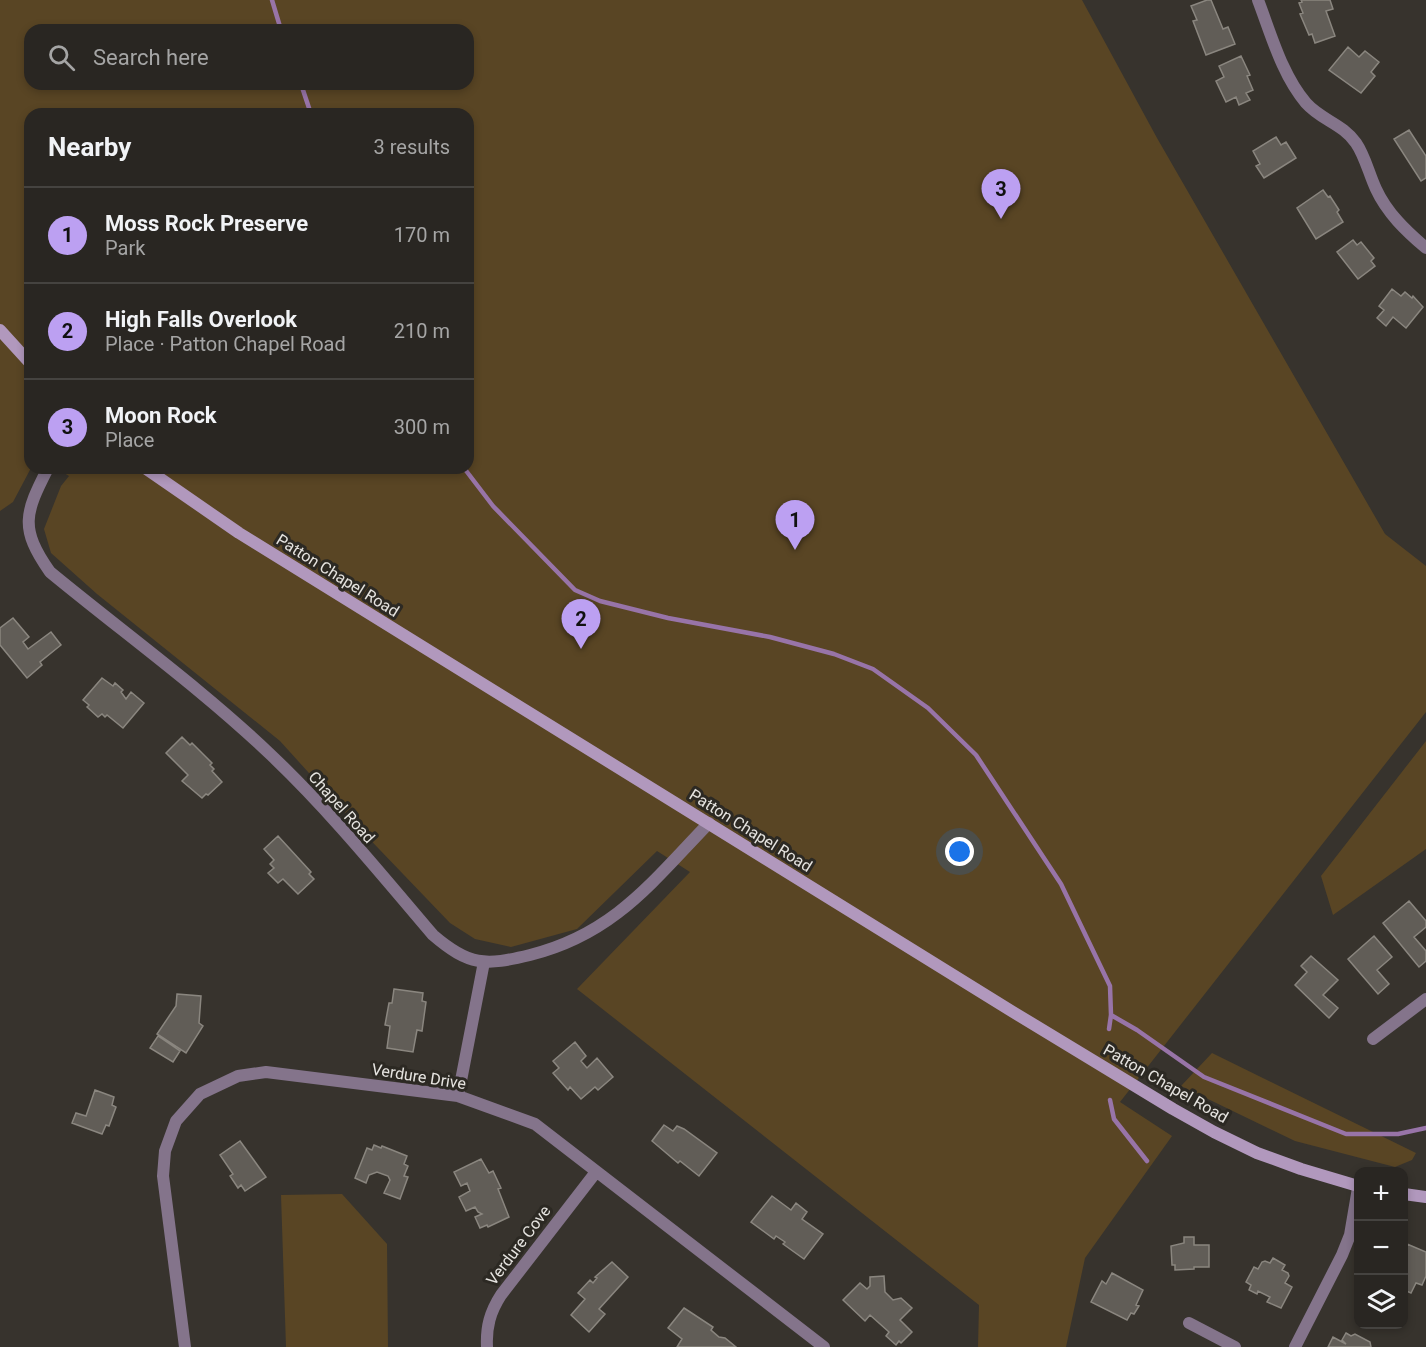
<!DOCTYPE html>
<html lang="en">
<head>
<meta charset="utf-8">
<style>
	:root { --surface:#292622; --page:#312e2a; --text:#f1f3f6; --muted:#a5a5a5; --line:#454340; --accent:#bca0f2 }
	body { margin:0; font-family:Roboto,sans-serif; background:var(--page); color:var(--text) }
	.controls { position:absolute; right:18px; bottom:18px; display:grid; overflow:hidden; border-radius:12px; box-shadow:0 3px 9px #0003 }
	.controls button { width:54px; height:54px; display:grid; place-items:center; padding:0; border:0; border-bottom:2px solid var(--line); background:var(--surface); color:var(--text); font:30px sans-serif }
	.you { position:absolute; left:960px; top:852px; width:21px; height:21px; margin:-15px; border:4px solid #fff; border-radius:50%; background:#1a73e8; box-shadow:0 0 0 9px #1a73e833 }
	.badge { display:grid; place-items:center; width:39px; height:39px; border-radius:50%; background:var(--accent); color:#111; font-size:20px; font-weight:700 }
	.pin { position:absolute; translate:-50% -50px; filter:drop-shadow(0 2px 3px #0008) }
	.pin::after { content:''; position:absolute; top:32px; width:21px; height:18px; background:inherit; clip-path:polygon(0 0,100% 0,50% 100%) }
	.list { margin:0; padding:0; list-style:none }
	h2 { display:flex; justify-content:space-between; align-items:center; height:78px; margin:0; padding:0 24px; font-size:26px }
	h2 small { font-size:20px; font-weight:400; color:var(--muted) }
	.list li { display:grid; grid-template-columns:39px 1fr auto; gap:18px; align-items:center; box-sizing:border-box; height:96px; padding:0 24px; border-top:2px solid var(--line) }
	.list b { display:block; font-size:22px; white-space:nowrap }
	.list p { margin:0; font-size:20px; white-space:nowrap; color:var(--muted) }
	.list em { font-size:20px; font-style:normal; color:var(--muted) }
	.icon { flex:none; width:33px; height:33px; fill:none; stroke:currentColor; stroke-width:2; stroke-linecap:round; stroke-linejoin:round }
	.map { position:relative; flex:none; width:1426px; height:1347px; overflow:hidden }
	.search { position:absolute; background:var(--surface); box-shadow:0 3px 9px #0003; left:24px; top:24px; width:450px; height:66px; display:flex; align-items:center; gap:15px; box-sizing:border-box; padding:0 21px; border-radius:18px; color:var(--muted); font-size:22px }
	.panel { position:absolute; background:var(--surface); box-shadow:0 3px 9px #0003; left:24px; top:108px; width:450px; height:366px; border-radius:18px }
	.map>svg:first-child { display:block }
	.green { fill:#594524; fill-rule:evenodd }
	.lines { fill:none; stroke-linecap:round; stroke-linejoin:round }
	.stream { stroke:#9874a8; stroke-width:4.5 }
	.building { fill:#615d57; stroke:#8a867f; stroke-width:1.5 }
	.street { stroke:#84748b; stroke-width:12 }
	.secondary { stroke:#b198bd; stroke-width:12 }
	.labels { text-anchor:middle; stroke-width:6; stroke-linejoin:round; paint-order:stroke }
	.street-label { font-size:16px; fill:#e6e4e0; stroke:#2c2923 }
</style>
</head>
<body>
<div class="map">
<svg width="1426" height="1347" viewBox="0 0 1426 1347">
	<rect width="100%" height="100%" fill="#37332d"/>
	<path class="green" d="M0 0H1082L1157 138 1385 534 1426 566V712L1120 1102 1172 1136 1085 1258 1066 1347H978L979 1305 577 989 690 872 657 851 577 929 511 947 475 939 450 923 356 825 280 741 97 594 51 553 44 529 61 486 69 476 56 468H468V114H30L31 468 13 502 0 511ZM30 30H468V84H30Z
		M1426 741V849L1333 915 1321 876Z
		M1212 1053 1416 1153 1412 1160 1395 1167 1295 1141 1181 1086Z
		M342 1194 387 1244 388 1347H286L281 1195Z"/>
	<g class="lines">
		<path class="stream" d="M272 0 281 30
			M301 84 311 114
			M464 468 493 506 575 590 600 601 668 618 770 637 834 654 873 669 928 708 976 755 1061 884 1110 986 1111 1015 1109 1029
			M1111 1015 1137 1030 1204 1077 1346 1134H1398L1426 1128
			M1110 1100 1114 1119 1147 1161"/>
	</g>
	<path class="building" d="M1207 0H1211L1223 29 1228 27 1235 44 1206 55 1193 21 1197 20 1191 6Z
		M1301 0H1330L1333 9 1326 11 1335 36 1315 43 1312 34 1309 35 1300 14 1303 13 1299 3 1302 2Z
		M1348 47 1359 57 1365 51 1379 62 1371 72 1375 76 1361 93 1329 70Z
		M1241 56 1250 75 1247 76 1253 90 1246 93 1250 100 1239 105 1236 97 1226 102 1216 81 1224 77 1219 66Z
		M1409 130 1426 156V178L1421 181 1394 139Z
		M1276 137 1281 145 1286 142 1296 158 1264 178 1256 166 1260 164 1253 151Z
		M1323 190 1328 197 1330 196 1339 210 1337 212 1343 222 1316 239 1297 208Z
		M1353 240 1357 245 1361 242 1374 258 1371 261 1375 266 1358 279 1337 252Z
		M1392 289 1401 296 1405 292 1412 298 1413 296 1423 307 1406 328 1393 317 1386 326 1377 318 1384 310 1379 306Z
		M13 618 29 637 23 642 28 649 51 632 61 645 40 662 42 665 27 678 0 645V628Z
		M102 678 113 686 115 683 123 690 121 692 126 699 131 692 144 703 123 728 107 715 105 717 102 714 98 717 87 707 89 705 83 700Z
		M182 737 190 745 192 743 212 763 210 765 214 769 212 771 222 782 208 795 206 794 202 798 182 781 188 775 166 753Z
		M278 836 311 872 309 874 314 879 298 894 283 879 278 883 268 873 274 868 270 864 274 860 264 849Z
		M1409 901 1426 921V927L1414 937 1426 951V961L1419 967 1383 923Z
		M1374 936 1392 957 1377 970 1389 984 1378 994 1348 959Z
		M1311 956 1338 980 1323 995 1338 1008 1329 1018 1295 985 1307 972 1301 966Z
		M394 989 423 993 422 1001 426 1002 422 1031 417 1030 413 1052 387 1048 390 1026 385 1025 389 1003H392Z
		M177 994 201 996 199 1023 203 1026 186 1053 157 1034 176 1006Z
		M158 1036 180 1051 173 1062 150 1048Z
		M575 1042 586 1056 581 1061 587 1068 597 1058 613 1077 598 1090 595 1087 581 1099 570 1087 568 1090 553 1073 559 1068 553 1061Z
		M95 1090 114 1097 112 1105 116 1107 109 1126 106 1125 102 1134 72 1123 76 1113 86 1116Z
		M664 1125 673 1131 677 1126 684 1129 717 1153 699 1176 680 1161 678 1163 652 1141Z
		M240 1141 266 1177 245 1191 241 1185 238 1188 230 1176 233 1174 220 1155Z
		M374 1145 381 1148 382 1146 407 1156 404 1164 408 1166 404 1176 408 1177 400 1199 384 1193 390 1180 388 1176 377 1172 369 1175 366 1183 355 1178 367 1148 372 1150Z
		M481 1159 489 1173 493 1171 501 1188 498 1189 509 1217 488 1227 487 1225 480 1228 475 1217 482 1214 478 1212 475 1207 466 1211 459 1197 470 1191 467 1183 461 1186 454 1172Z
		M772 1196 791 1210 796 1203 807 1212 802 1219 823 1234 804 1259 783 1244 785 1242 776 1236 774 1239 751 1222Z
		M1184 1237H1194V1245H1209V1267H1194V1269L1175 1270V1265H1172L1171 1246 1184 1243Z
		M1407 1244 1426 1252V1276L1422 1285 1416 1283 1411 1293 1404 1290V1248L1405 1249Z
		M1273 1258 1285 1265 1282 1270 1288 1273 1289 1276 1285 1283 1292 1287 1281 1308 1267 1302 1270 1297 1258 1291 1257 1294 1249 1290 1251 1285 1246 1282 1254 1267 1258 1269 1262 1262 1265 1261 1270 1263Z
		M612 1262 628 1277 599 1309 605 1314 589 1332 571 1315 585 1299 578 1293 590 1280 593 1283 597 1278 595 1277Z
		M1112 1273 1143 1290 1136 1305 1139 1306 1134 1314 1131 1313 1127 1320 1091 1302 1102 1281 1106 1284Z
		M884 1276 885 1292 893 1300 901 1298 912 1308 900 1320 912 1332 901 1343 899 1341 896 1345 886 1336 889 1332 870 1315 865 1321 843 1300 860 1283 867 1289 870 1286V1277Z
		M684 1308 713 1327 711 1330 719 1337 725 1338 736 1347H677L682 1339 668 1328Z
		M1346 1333 1351 1336 1355 1334 1370 1342 1371 1347H1328L1333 1337 1346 1344 1342 1340Z"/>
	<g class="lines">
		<path class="street" d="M1258 0C1271 34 1282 75 1306 103 1321 120 1343 124 1356 143 1365 156 1369 174 1376 189 1387 213 1406 231 1426 248
			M48 468C25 513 19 528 50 572 124 633 202 689 271 755 329 810 381 874 433 935 469 966 485 966 530 955 614 934 652 882 709 823
			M1373 1039 1426 999
			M458 1096 484 962
			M1189 1323 1235 1347
			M185 1347 163 1176 165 1151 176 1121 200 1094 238 1076 266 1072 458 1096 535 1124 824 1347
			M487 1347C486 1327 490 1312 501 1295L596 1172
			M1295 1347 1342 1255 1350 1235 1358 1188"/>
		<path class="secondary" d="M0 330 30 363
			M145 468 239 533 1013 1012 1173 1109 1214 1132 1257 1153 1301 1169 1358 1186
			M1404 1194 1426 1197"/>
	</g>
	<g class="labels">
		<g class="street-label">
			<text transform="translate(338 575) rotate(32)" y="6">Patton Chapel Road</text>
			<text transform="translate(342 807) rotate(48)" y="6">Chapel Road</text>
			<text transform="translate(751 830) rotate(32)" y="6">Patton Chapel Road</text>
			<text transform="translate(419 1076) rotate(9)" y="6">Verdure Drive</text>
			<text transform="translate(1166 1083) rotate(30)" y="6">Patton Chapel Road</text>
			<text transform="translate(518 1245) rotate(-53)" y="6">Verdure Cove</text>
		</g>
	</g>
</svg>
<div class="controls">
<button>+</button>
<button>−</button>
<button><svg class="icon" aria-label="layers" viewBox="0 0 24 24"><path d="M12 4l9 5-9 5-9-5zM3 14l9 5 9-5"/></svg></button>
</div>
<div class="you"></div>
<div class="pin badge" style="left:795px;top:550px">1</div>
<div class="pin badge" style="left:581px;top:649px">2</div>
<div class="pin badge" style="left:1001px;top:219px">3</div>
<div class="search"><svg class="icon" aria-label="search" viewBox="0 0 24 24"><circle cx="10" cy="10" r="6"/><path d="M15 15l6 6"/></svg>Search here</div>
<section class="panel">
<h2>Nearby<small>3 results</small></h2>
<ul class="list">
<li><span class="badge">1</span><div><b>Moss Rock Preserve</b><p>Park</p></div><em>170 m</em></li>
<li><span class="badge">2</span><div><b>High Falls Overlook</b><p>Place · Patton Chapel Road</p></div><em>210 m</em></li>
<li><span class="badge">3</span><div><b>Moon Rock</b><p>Place</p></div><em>300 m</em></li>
</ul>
</section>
</div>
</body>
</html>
